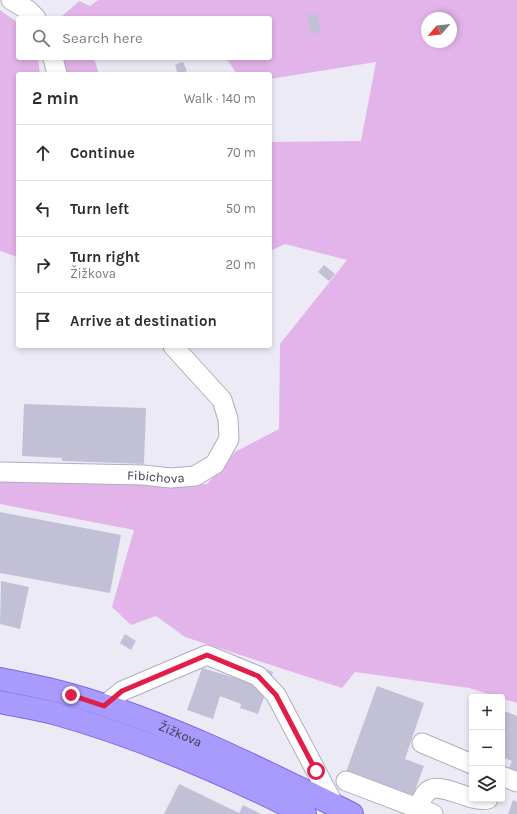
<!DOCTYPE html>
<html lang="en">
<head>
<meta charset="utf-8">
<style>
	:root { --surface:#fff; --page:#f2f2f3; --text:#2b2b33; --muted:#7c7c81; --line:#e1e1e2 }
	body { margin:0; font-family:Karla,sans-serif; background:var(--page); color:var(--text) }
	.controls { position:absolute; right:12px; bottom:12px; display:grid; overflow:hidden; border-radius:4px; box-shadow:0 2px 6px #0003 }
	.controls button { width:36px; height:36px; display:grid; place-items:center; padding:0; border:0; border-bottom:1px solid var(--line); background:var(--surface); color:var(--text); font:20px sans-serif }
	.compass { position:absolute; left:421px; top:12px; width:36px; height:36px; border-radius:50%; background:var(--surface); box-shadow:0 2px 6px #0003; rotate:242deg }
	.stop { position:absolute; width:12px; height:12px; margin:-9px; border:3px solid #e11d48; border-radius:50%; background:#fff }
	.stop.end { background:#e11d48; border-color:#fff; box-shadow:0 1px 4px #0008 }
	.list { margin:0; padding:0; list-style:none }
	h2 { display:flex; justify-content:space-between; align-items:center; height:52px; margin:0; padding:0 16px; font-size:17px }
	h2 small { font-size:13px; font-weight:400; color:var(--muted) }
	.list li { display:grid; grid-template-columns:26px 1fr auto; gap:12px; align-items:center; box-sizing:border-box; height:56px; padding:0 16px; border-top:1px solid var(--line) }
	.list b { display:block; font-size:15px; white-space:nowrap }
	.list p { margin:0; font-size:13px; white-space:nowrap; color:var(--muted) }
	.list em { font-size:13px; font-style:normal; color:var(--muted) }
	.icon { flex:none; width:22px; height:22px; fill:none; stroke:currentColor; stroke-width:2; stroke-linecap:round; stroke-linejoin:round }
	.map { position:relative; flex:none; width:517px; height:814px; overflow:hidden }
	.search { position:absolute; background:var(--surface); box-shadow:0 2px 6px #0003; left:16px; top:16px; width:256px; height:44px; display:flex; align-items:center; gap:10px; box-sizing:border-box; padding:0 14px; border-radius:4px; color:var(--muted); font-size:15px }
	.panel { position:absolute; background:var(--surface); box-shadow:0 2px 6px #0003; left:16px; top:72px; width:256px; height:276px; border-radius:4px }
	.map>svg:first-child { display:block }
	.green { fill:#e3b4e9; fill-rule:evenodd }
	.building { fill:#c1c0d7 }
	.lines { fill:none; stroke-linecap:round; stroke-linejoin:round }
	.minor-casing { stroke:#afadc1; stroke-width:21 }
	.major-casing { stroke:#7969e5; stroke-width:24 }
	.minor { stroke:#fff; stroke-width:19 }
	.major { stroke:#a99afe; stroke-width:22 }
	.route { stroke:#e11d48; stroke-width:5 }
	.labels { text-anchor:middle; stroke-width:3; stroke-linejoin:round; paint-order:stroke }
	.street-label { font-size:13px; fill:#39384a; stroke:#fff }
</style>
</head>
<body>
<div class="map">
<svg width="517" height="814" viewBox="0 0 517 814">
	<rect width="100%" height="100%" fill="#ecebf5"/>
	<path class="green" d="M98 0H517V703L469 688 355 672 342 688 185 637 156 616 131 625 112 607 134 530 0 504V481L207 484 235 452 279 429 280 344 347 260 285 244 270 251V142L361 141 376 62 270 79V74H237L226 58H270V18H198L196 16 181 18H60L79 1 90 6ZM427 18H451V42H427Z
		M0 10 18 23V58H38L40 74H18V257L0 251Z
		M61 58H94L99 74H64Z"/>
	<path class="building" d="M317 13 321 32 311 34 307 15Z
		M183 62 187 71 178 74 175 65Z
		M324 265 335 274 329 281 318 272Z
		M24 404 146 408 144 464 62 461V458L22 456Z
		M0 512 121 535 110 593 0 573Z
		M1 581 29 587 20 629 0 624Z
		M125 634 136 641 131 650 120 643Z
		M255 665 273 672 258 714 240 708 241 704 220 696 213 719 187 710 202 668 249 682Z
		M377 686 424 703 405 759 424 766 413 796 346 772Z
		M502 710 517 716V771L509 768 512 761 502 757Z
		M179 784 239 813 243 805 261 814H164Z
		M513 800 517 802V814H508Z"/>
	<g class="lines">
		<defs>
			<g id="minor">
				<path d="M11 0 28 10 36 18"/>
				<path d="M53 58 57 74"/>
				<path id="s1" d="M0 472 143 475 171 478 195 476 215 464 229 439 228 419 222 400 173 346"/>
				<path d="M104 706 122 691 207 655 258 676 276 695 334 805"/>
				<path d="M422 743 472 764"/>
				<path d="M502 776 517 782"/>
				<path d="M346 781 433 814"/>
				<path d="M418 808C420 804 422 798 425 794 437 777 470 804 488 799"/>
			</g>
			<g id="major">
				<path id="s2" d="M0 679C24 684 48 688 71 695 170 723 261 769 352 814"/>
				<path d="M0 702C19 706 38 709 57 714 143 738 225 774 305 814"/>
			</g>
		</defs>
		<use href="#minor" class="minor-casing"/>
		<use href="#major" class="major-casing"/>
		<use href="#minor" class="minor"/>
		<use href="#major" class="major"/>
	</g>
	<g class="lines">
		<path class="route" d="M71 695 104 706 122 691 207 655 258 676 276 695 316 771"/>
	</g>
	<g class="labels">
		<g class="street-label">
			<text dy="5" stroke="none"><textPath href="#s1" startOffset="156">Fibichova</textPath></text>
			<text dy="5" stroke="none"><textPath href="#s2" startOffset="189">Žižkova</textPath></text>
		</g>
	</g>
</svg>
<div class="controls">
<button>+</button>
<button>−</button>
<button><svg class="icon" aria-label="layers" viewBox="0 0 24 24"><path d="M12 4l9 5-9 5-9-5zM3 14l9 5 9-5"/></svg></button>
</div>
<svg class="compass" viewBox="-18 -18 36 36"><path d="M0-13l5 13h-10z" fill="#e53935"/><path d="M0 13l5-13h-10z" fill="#7c7c81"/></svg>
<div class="stop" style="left:316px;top:771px"></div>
<div class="stop end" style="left:71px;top:695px"></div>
<div class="search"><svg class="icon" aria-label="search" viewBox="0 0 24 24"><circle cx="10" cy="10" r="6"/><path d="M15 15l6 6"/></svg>Search here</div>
<section class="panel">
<h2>2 min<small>Walk · 140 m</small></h2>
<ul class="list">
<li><svg class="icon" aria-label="ahead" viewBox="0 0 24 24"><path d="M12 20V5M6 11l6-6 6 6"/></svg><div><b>Continue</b></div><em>70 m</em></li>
<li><svg class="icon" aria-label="left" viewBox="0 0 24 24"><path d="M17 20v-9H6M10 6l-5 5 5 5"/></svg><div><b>Turn left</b></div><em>50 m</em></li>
<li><svg class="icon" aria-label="right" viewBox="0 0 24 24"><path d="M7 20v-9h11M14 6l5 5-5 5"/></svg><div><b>Turn right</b><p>Žižkova</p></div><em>20 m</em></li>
<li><svg class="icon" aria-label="arrive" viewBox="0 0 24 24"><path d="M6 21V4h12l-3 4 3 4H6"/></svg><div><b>Arrive at destination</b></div></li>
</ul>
</section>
</div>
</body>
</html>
